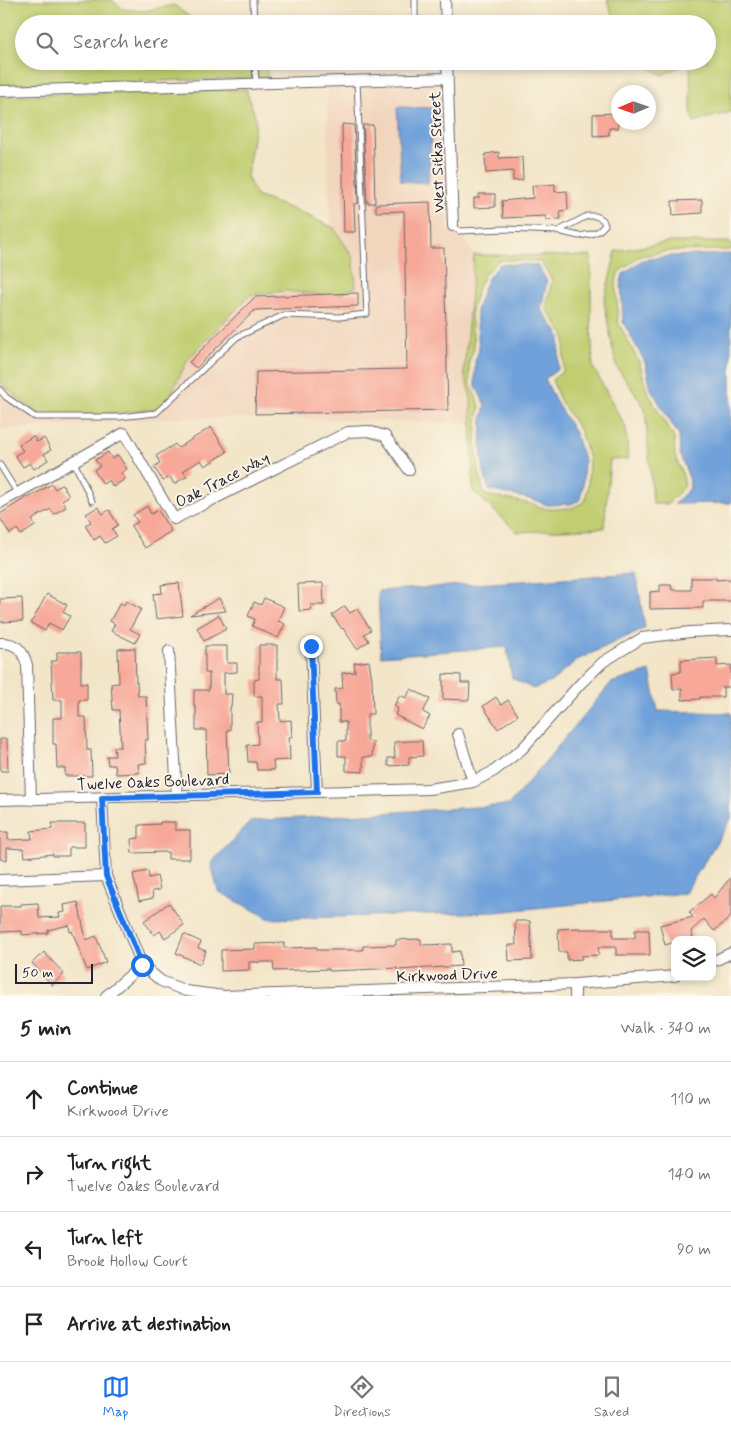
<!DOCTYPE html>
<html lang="en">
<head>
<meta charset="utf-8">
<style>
	:root { --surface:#fff; --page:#f6f6f6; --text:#222; --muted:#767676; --line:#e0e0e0; --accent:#1a73e8 }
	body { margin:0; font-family:Mynerve,sans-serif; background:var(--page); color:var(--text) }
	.controls { position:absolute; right:15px; bottom:15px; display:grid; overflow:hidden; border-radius:10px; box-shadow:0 2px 8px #0003 }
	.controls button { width:45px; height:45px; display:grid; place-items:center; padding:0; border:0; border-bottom:1px solid var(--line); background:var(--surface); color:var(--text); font:25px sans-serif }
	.compass { position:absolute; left:611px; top:85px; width:45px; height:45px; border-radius:50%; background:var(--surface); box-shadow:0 2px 8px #0003; rotate:268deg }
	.scale { position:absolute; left:15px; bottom:12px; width:78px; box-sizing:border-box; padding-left:5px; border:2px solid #22223b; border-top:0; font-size:14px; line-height:18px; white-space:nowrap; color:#22223b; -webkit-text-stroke:4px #fcf5e5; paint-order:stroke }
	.stop { position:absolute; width:15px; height:15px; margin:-11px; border:4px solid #1a73e8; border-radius:50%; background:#fff }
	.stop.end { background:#1a73e8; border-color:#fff; box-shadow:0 1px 5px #0008 }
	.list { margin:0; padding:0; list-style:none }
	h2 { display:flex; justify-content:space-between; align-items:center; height:65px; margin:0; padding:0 20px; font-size:21px }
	h2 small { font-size:16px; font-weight:400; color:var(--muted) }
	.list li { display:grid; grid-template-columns:32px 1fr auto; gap:15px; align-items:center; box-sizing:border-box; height:75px; padding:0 20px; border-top:1px solid var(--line) }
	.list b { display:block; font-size:19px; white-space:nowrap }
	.list p { margin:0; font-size:16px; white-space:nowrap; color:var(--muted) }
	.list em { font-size:16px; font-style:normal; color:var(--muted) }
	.icon { flex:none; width:28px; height:28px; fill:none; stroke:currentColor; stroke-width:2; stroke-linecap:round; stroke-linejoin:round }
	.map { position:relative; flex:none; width:731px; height:996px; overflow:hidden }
	.search { position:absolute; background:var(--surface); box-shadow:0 2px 8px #0003; left:15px; right:15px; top:15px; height:55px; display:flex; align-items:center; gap:12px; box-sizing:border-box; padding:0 18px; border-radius:28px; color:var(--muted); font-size:19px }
	.sheet { height:365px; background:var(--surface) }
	nav { display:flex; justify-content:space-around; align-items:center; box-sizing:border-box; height:70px; border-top:1px solid var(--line); background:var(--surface); font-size:14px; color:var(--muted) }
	nav a { display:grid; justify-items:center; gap:2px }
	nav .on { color:var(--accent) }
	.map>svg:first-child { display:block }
	.built { fill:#f1d5bd }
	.green { fill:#c0ce71; stroke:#717856; fill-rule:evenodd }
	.water { fill:#70a1da; stroke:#49628a }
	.building { fill:#f7a898 }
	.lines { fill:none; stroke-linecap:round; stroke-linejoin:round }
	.service-casing { stroke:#6b666c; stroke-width:7 }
	.minor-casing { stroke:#6b666c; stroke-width:12 }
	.service { stroke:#fff; stroke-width:5 }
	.minor { stroke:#fff; stroke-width:10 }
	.route { stroke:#1a73e8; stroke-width:6 }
	.labels { text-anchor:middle; stroke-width:4; stroke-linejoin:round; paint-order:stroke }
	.street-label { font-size:16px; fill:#22223b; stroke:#fcf5e5 }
</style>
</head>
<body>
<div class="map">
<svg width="731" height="996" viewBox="0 0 731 996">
	<rect width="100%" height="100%" fill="#fcf5e5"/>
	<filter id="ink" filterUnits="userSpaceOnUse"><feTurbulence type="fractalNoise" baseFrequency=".02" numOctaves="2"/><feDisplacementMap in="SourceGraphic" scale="10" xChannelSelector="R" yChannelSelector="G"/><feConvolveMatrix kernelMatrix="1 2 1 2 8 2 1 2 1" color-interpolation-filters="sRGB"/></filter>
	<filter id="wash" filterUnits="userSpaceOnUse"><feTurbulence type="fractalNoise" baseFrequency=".0096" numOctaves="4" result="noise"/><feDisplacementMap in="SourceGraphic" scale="20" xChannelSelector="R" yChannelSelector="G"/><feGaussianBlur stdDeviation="1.12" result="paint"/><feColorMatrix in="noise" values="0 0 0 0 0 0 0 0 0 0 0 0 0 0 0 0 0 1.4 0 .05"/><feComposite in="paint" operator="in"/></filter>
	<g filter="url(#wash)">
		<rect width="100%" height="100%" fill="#f2e5c8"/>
		<path class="built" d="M442 84 448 231H458L474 255 464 373 471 398 472 423 249 418H168L0 430V383L45 419 110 414 164 408 188 359 250 295 285 291 334 296 353 257 334 228 331 226 329 189 327 87Z"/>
		<path class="green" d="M0 0H112L123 9 144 11 174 5 193 20 195 24H24V61H264L268 78 0 85Z
			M607 0H731V112L694 122 691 111 690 62 662 75 639 61H707V24H616Z
			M246 89 256 119 247 176 256 196 295 210 334 228 353 257 356 287 334 296 285 291 250 295 188 359 164 408 110 414 45 419 0 383V96Z
			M670 242H731V250L670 251 640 256 620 271 618 273 616 282 618 322 640 364 647 391 674 438 675 456 683 476 685 486 670 501 669 504H653L645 408 616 366 604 301 616 251Z
			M474 255 591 256V321L593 367 626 428 628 459 610 460 604 528 517 532 473 491 471 398 464 373ZM499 260 540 261 552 280 546 308 565 336 563 371 552 380 560 400 580 431 589 459 588 485 585 500 583 503 571 508 547 509 532 504 487 495 484 493 479 473 476 448 477 420 480 406 470 384 469 361 474 349 471 310 478 288 483 276Z"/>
		<path class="water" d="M397 107 433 108 428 183 401 181Z
			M731 254V503L674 504 690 488 688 475 680 455 679 436 651 389 645 362 623 322 621 282 623 274 642 260 670 256Z
			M500 264 537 265 547 281 541 309 560 336 558 369 545 379 556 402 575 433 584 460 583 485 580 500 571 504 547 505 534 500 489 490 484 472 481 448 482 420 485 405 475 384V361L479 350 476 311 483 289 488 278Z
			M636 573 645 628 577 660 551 682 533 689 512 678 507 647 381 656 378 591Z
			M650 671 658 711 731 713V819L685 893 496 912 270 919 218 891 211 863 251 821 509 805 611 683Z"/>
		<g id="blocks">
			<path class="building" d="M618 113V128H609V135L593 136V114Z
				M342 124 354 125 358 203 354 204 355 232H344Z
				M363 125H373L375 203H367Z
				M499 152V158L522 157 523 180 513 181V171L486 173 485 154Z
				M555 184V192L567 191 568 210 560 211 561 219 546 220V216L503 218 502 201 533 198 532 186Z
				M479 194H495V207L474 208V198H479Z
				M702 200V213L673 215 672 201Z
				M430 202 431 248H444L448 410 255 414 256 372 407 369 404 211 376 212V204Z
				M358 293V306L255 310 196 368 189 362 255 297Z
				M211 427 227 452 205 466 201 460 183 471 187 476 174 484 170 477 163 481 154 467 160 463 156 456 175 444 178 448Z
				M33 436 37 442 44 438 51 450 44 454 48 460 34 469 30 463 23 467 15 455 23 451 19 445Z
				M108 452 112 459 118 455 127 469 121 473 125 479 113 487 109 480 103 484 94 470 100 466 95 460Z
				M52 484 55 489 62 484 69 496 62 500 66 507 54 514 51 509 41 514 32 520 35 526 21 535 17 529 10 534 0 518V514L27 497 28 498Z
				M147 506 151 514 158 510 171 531 145 548 131 526 138 522 133 515Z
				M98 507 103 514 109 510 118 525 112 529 117 536 105 543 100 536 94 540 85 525 91 522 86 514Z
				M691 578H716V580L731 579V601H703V608L650 609V592L660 591V585H671L672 590H691Z
				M179 583 183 616 156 619 153 594 162 593 161 585Z
				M323 583 324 605H311L312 610 299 611 298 584Z
				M47 594 67 605 63 612 70 616 62 630 49 623 45 631 31 623Z
				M22 598 23 621 0 622V599Z
				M219 598 226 611 190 615Z
				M264 598 284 607 278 621 285 624 278 638 252 626 255 619 248 616 254 602 261 605Z
				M126 601 141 609 130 629 140 634 135 643 111 631 115 624 110 621 120 603 124 605Z
				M345 606 350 613 357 609 371 630 364 634 369 641 357 649 343 628 342 629 332 615Z
				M219 615 226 629 204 641 197 628Z
				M259 645H277V679H283L284 704H279L280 721 291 720 292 737H289L290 760 273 761 274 770H257L256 762H248L247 745 258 744 257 722H262V696H254V680L259 679Z
				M205 646H227V663H237V672L224 673V694H232L231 707H230V730H227L229 774 207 775 206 730H196V707H194V690H209V673H205Z
				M135 648 136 682H137L138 696H146L148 740H145L146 763 138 764 139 773 116 774 115 765H108L107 756H115L114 747H121L119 710H113L111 684 119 683 118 649Z
				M57 652H81V683H87V700H79V717H86L87 750H91L92 776H65V768H57L56 744H53V718H62V700H53L51 661H57Z
				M717 658V666L731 665V687H723V697H700V699L682 700V689H673L672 673 681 672V660Z
				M369 661 372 679 373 714H367V741L373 742 372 757H363V772L346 771V756H338V741H346V722H339V704H336L335 689 343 688 342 673 355 672 354 663Z
				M443 674 461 675V683H470L469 700 443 699Z
				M411 689 430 699 423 712 430 716 422 729 395 715 398 709 394 706 400 695 406 698Z
				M496 697 501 705 508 700 518 715 498 729 483 706Z
				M0 739H7L8 771H0Z
				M410 741H422L423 756 409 757V765L388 766V758H395L394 742Z
				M160 822H175V830H190V859H168V852L132 853 131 839 139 838V825L160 824Z
				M52 823H85V847H69V856H53V854L25 857 24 849 7 848V860L0 859V832H8V840L32 839 31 831 52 829Z
				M148 871 149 878 157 876 160 890 152 891 153 898 139 901 133 874Z
				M731 877V917L714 931 704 919 691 931 693 938 685 940H675V942L665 945 660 925 693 917 689 912 711 894 714 898Z
				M78 902 86 940 96 936 106 962 87 970 72 931 70 932 69 925 48 930V933L22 935V931L0 932V906H21V904L38 903 39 918 60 917 59 913 65 912 64 905Z
				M169 903 184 925 165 938 160 931 154 935 144 921Z
				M515 921H530L532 960 509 961 508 945H516Z
				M580 928V929H613V938H635V930H649L650 955H616V947H598L599 955 581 956 582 959 567 960V952H559L558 929Z
				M184 934 201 942 198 948 206 951 200 964 176 953Z
				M421 939V945L452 944V952L460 951 461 966 397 970V968L355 970 329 971V969L274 971 273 962H249V970L221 971V950L255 949V944L284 943V948L317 947V950H363V946L396 945V940Z
				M44 952 64 974 52 985 32 963Z"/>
		</g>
	</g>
	<g filter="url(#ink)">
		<use href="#blocks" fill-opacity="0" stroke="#6b666c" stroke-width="1"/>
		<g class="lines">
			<defs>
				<path id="service" d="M253 0 254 24
					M415 0V24
					M255 61 256 84
					M453 226 459 231 505 229 558 231 579 236 591 234 599 231 605 225 603 220 596 216H587L558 231
					M0 390 6 397 35 417H119L156 413 237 337 284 315 339 317 367 314 357 81
					M74 462 92 501
					M0 465 18 494"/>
				<path id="minor" d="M445 0 446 24
					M447 61 453 226
					M0 91 448 78
					M0 503 124 433 174 519 348 432 368 431 385 436 409 470
					M0 643C16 642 23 650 27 665L31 800
					M311 647 317 792
					M169 651 177 796
					M458 734 473 782
					M102 798 106 876 142 965 161 981 186 991 224 996 276 994 575 984 675 976
					M0 800 429 789 473 782 494 771 522 749 580 684 603 662 642 638 690 632 731 630
					M0 880 106 876
					M712 962 731 953
					M575 984V996
					M106 996 142 965"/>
			</defs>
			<use href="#service" class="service-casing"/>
			<use href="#minor" class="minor-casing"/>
			<use href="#service" class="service"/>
			<use href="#minor" class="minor"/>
		</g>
	</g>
	<g class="lines" filter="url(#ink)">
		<path class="route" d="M142 965 106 876 102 798 317 792 311 646"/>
	</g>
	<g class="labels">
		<g class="street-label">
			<text transform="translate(436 152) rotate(-92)" y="6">West Sitka Street</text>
			<text transform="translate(222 479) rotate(-27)" y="6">Oak Trace Way</text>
			<text transform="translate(153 781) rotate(-2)" y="6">Twelve Oaks Boulevard</text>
			<text transform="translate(447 974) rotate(-2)" y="6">Kirkwood Drive</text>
		</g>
	</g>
</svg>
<div class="controls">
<button><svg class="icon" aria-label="layers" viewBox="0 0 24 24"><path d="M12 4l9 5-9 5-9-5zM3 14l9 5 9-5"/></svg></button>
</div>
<svg class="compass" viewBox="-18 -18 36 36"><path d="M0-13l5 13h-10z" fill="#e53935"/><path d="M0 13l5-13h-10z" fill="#767676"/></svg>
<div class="scale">50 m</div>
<div class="stop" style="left:142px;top:965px"></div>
<div class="stop end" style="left:311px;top:646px"></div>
<div class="search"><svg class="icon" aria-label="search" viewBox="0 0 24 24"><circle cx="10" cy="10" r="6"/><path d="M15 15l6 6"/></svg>Search here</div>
</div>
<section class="sheet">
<h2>5 min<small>Walk · 340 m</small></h2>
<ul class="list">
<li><svg class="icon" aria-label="ahead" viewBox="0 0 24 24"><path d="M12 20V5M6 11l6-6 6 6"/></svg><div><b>Continue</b><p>Kirkwood Drive</p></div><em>110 m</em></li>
<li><svg class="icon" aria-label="right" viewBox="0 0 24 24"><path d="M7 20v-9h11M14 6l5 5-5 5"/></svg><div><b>Turn right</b><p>Twelve Oaks Boulevard</p></div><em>140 m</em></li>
<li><svg class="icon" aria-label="left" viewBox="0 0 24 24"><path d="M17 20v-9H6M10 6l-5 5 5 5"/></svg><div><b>Turn left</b><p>Brook Hollow Court</p></div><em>90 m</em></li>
<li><svg class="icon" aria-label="arrive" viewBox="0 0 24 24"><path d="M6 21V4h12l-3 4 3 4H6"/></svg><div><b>Arrive at destination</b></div></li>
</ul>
</section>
<nav>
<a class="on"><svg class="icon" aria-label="map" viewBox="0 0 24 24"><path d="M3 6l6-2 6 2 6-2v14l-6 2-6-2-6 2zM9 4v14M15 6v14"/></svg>Map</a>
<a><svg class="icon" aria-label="directions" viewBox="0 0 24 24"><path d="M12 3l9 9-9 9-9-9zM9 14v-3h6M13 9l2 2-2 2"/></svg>Directions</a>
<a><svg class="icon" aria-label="saved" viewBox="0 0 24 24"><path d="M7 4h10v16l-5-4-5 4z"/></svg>Saved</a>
</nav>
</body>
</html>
